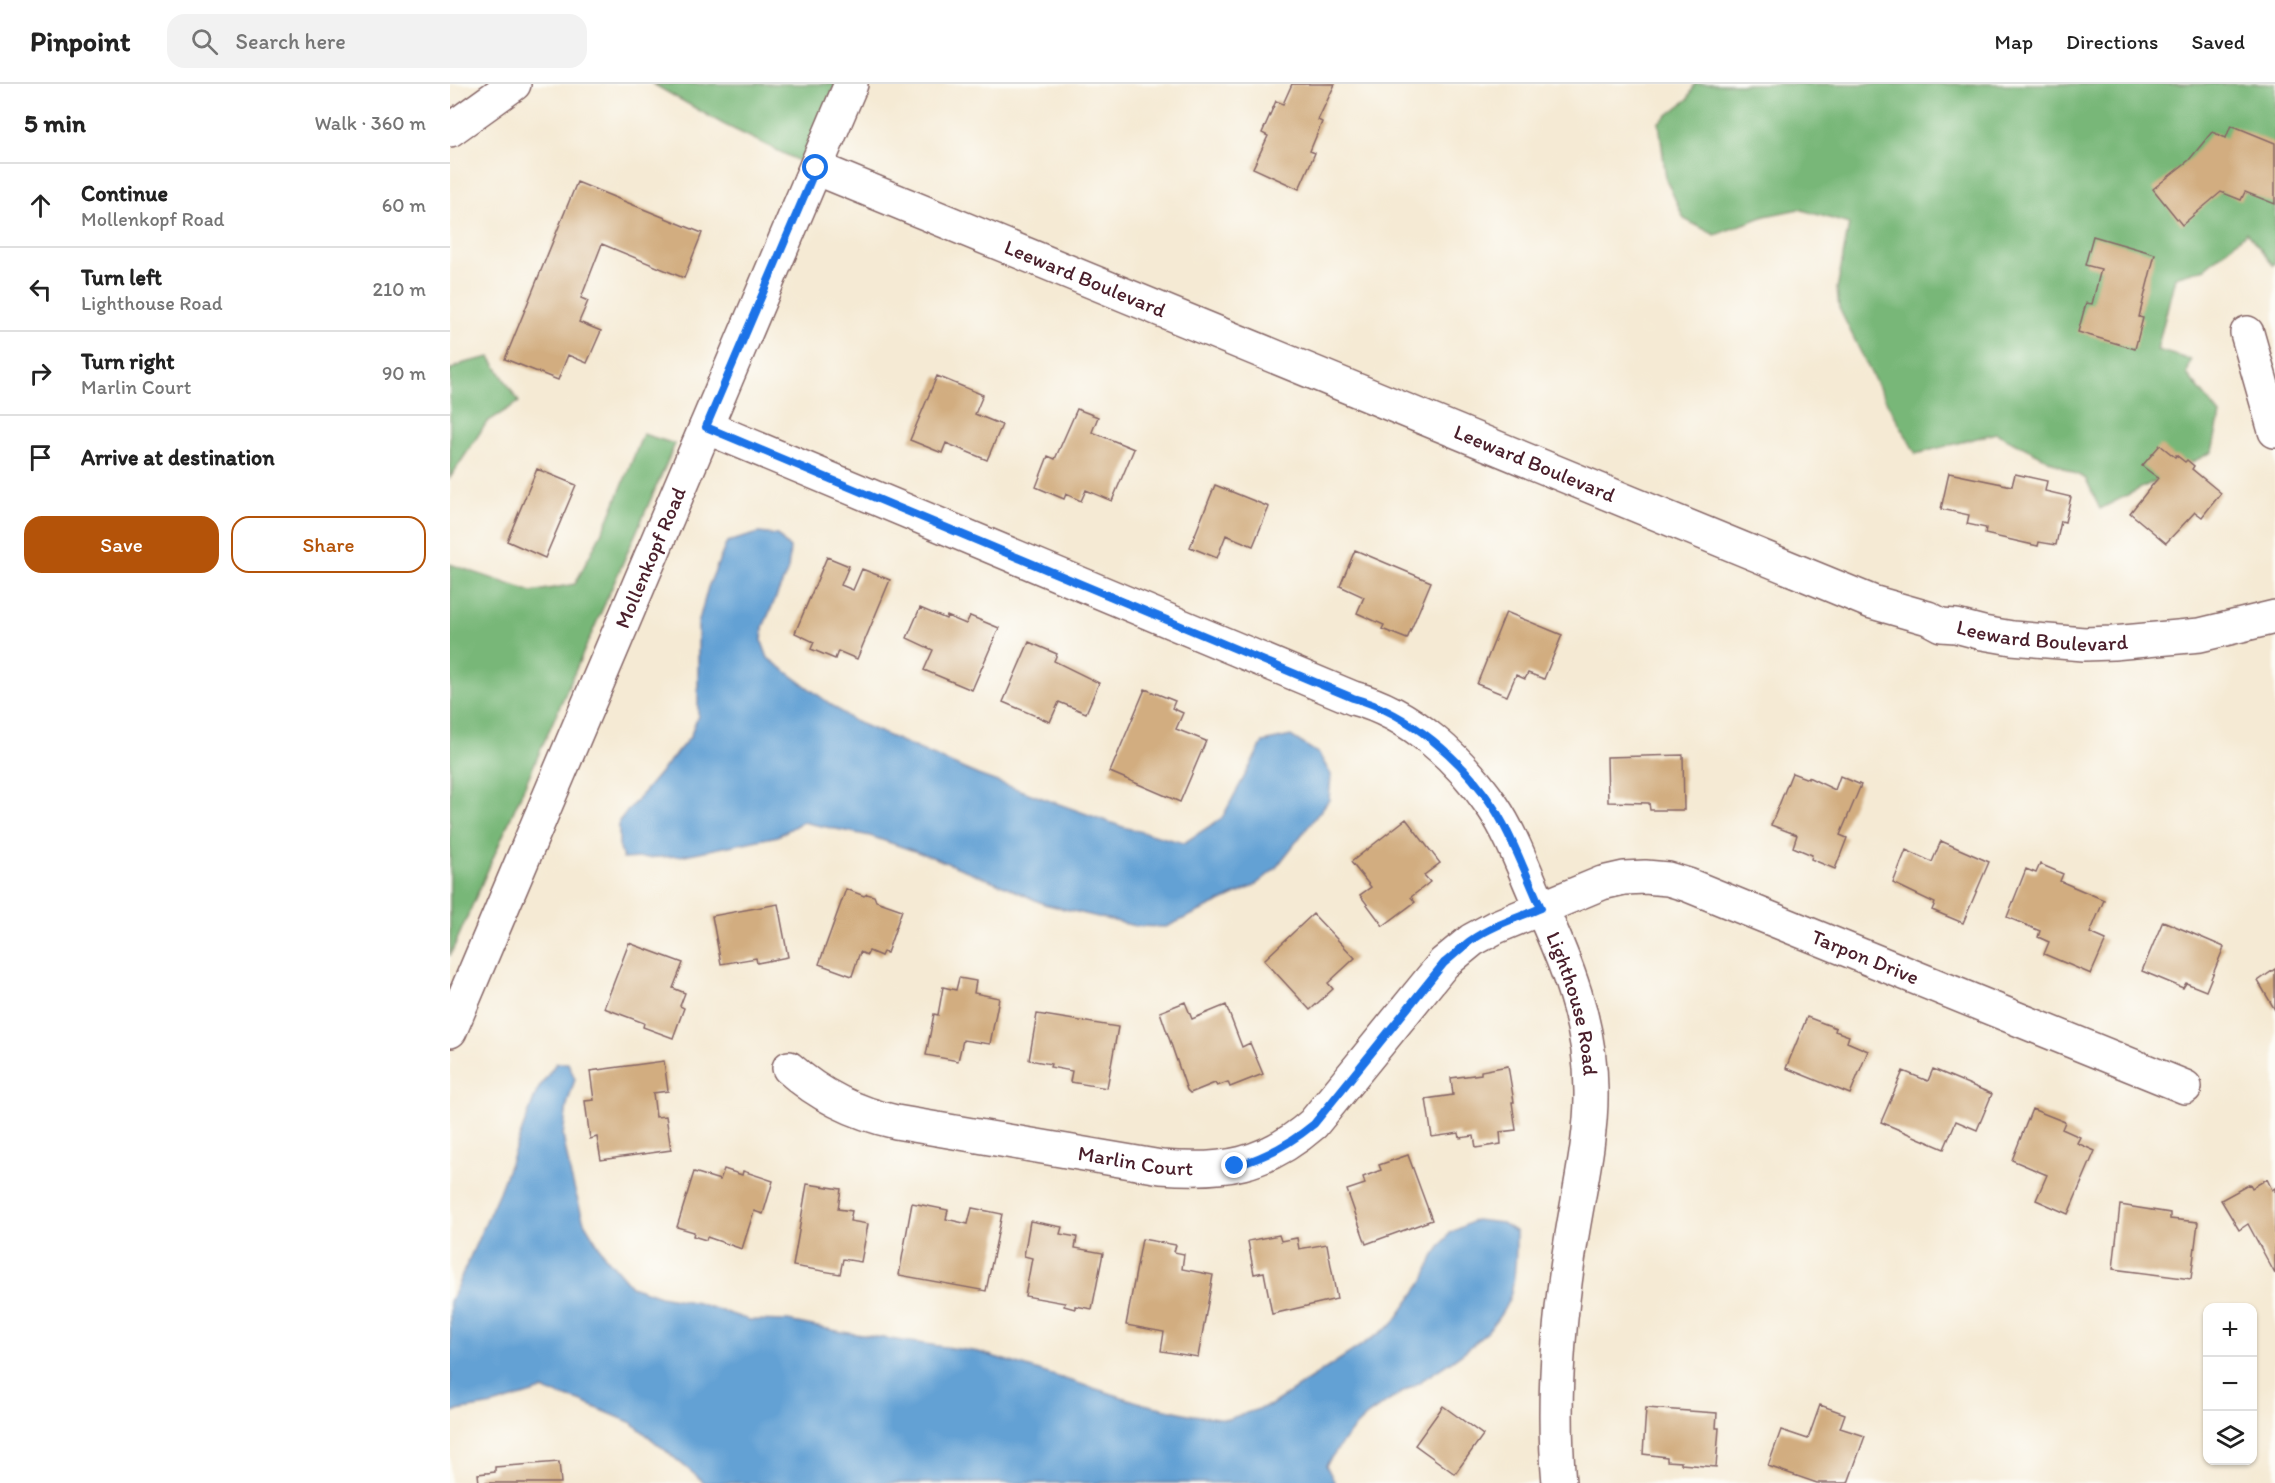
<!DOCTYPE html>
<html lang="en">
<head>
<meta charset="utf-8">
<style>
	:root { --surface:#fff; --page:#f2f2f2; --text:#222; --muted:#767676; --line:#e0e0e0; --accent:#b45309 }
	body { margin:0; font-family:Itim,sans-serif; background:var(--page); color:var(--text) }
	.controls { position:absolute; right:18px; bottom:18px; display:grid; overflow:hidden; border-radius:12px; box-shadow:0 2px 4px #0004 }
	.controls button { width:54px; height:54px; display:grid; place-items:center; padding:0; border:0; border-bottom:2px solid var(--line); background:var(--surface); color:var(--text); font:30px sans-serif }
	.stop { position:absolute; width:18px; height:18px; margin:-14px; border:4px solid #1a73e8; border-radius:50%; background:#fff }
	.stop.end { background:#1a73e8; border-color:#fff; box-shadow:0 2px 6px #0008 }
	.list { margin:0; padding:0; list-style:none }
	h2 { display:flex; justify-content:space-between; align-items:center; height:78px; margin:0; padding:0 24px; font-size:26px }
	h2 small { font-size:20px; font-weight:400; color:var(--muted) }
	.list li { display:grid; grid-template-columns:39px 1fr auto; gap:18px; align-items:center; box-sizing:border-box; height:84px; padding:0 24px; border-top:2px solid var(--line) }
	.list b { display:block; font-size:22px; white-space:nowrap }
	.list p { margin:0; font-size:20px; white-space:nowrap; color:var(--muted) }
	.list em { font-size:20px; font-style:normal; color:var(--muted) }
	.actions { display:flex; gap:12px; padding:18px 24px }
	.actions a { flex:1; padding:14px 0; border:2px solid var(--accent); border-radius:18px; text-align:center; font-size:21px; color:var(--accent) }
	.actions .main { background:var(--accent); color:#fff }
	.icon { flex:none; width:33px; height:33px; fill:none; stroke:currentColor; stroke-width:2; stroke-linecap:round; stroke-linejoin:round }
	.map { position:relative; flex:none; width:1825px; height:1399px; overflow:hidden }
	header { display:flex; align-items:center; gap:36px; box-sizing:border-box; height:84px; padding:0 30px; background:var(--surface); border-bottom:2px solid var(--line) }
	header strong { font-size:28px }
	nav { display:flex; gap:33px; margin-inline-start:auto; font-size:21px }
	.search { width:420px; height:54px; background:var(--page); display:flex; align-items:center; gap:15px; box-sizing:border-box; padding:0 21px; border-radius:18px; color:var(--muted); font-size:22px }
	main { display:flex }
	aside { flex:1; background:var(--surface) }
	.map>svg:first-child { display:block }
	.forest { fill:#78b778; stroke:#616b52; stroke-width:1.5 }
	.water { fill:#63a1d4; stroke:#566080; stroke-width:1.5 }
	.building { fill:#d2ad80 }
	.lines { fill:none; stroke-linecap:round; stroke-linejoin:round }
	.minor-casing { stroke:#866666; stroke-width:36 }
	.major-casing { stroke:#866666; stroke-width:36 }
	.minor { stroke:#fff; stroke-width:33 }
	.major { stroke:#fff; stroke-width:33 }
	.route { stroke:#1a73e8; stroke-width:8 }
	.labels { text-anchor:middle; stroke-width:4.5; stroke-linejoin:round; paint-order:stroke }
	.street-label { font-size:21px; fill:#4a1f2b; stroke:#fdfcf7 }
</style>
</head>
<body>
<header>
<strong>Pinpoint</strong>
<div class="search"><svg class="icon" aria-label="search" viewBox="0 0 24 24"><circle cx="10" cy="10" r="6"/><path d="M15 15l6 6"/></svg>Search here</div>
<nav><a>Map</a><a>Directions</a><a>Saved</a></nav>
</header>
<main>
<aside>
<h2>5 min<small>Walk · 360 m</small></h2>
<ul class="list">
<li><svg class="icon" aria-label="ahead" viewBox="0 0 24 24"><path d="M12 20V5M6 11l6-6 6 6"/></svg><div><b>Continue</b><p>Mollenkopf Road</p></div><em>60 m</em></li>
<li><svg class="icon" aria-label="left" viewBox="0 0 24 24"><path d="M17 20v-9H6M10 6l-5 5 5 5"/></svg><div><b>Turn left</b><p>Lighthouse Road</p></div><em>210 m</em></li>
<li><svg class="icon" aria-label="right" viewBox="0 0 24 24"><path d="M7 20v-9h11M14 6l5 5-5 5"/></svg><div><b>Turn right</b><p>Marlin Court</p></div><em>90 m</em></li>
<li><svg class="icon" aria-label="arrive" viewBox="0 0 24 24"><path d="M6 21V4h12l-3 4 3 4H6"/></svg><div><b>Arrive at destination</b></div></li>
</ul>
<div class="actions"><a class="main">Save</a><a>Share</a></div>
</aside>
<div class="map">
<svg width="1825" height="1399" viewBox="0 0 1825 1399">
	<rect width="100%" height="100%" fill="#fdfcf7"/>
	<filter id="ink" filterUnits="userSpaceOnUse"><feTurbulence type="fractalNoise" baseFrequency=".0167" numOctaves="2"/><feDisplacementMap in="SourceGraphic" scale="12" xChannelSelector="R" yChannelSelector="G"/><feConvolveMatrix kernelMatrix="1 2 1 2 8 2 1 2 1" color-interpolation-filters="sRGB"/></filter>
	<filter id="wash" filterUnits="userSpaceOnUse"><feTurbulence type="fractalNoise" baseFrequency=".008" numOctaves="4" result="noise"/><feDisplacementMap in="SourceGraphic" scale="24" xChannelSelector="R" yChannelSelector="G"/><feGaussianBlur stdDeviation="1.35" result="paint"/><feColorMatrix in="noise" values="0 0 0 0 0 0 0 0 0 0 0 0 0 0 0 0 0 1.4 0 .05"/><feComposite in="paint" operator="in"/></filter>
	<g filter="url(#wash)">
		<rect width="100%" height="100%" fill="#f5ead4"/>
		<path class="forest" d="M203 0H386L353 79 273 40Z
			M1245 0H1825V179L1823 181 1797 148 1755 184 1725 193 1707 266 1741 276 1737 290 1770 331 1762 368 1650 425 1636 395 1546 349 1466 370 1423 293 1389 224 1387 205 1399 140 1349 125 1315 132 1265 151 1234 135 1216 95 1209 38 1238 15Z
			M40 273 69 318 37 338 0 394V286L14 279Z
			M193 350 225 360 0 872V480L82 508 125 500 159 434Z"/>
		<path class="water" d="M309 449 327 451 340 464 338 486 313 543 312 558 318 574 402 636 528 691 673 743 734 759 772 734 813 658 841 652 869 670 881 691 879 716 825 785 804 802 716 843 685 842 594 820 555 802 482 773 420 752 352 738 328 752 230 772 173 775 169 761V737L240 653 248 632V540L258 503 277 458Z
			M106 979H118L125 995 117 1021 113 1052 121 1093 134 1138 155 1172 181 1202 210 1212 248 1219 299 1236 338 1237 392 1248 529 1268 694 1320 743 1331 778 1335 821 1321 942 1241 974 1196 983 1173 1000 1149 1025 1136 1052 1139 1066 1148C1066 1169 1066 1192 1060 1212 1041 1266 960 1299 917 1332 901 1345 887 1365 876 1381L885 1399H255L182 1339 130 1317 92 1306 43 1321 0 1328V1218L49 1108 87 1007Z"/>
		<g id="blocks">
			<path class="building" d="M842 0H885L868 36 872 38 860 67 865 69 849 105 803 84 818 52 812 49 826 17 833 20Z
				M1781 41 1825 59V120L1795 108 1791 116 1771 108 1732 141 1703 105 1739 76 1762 48 1776 54Z
				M127 98 252 149 234 194 152 160 131 214 138 217 129 238 151 247 137 279 118 271 108 296 55 275Z
				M1643 152 1705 170 1689 233 1693 234 1685 265 1628 248 1636 219 1642 220 1651 185 1635 181Z
				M487 292 533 311 525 330 552 341 537 376 496 359 492 369 460 356Z
				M627 325 648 333 642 348 684 365 662 417 636 406 631 417 616 410 614 415 586 403 598 372 605 375Z
				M1710 361 1725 373 1726 371 1735 378 1737 376 1744 382 1742 385 1771 409 1752 433 1745 428 1716 459 1680 429 1708 394 1692 382Z
				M87 385 126 401 95 474 57 457Z
				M1499 389 1562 402 1565 390 1597 397 1595 407 1621 413 1615 438 1611 437 1606 461 1589 458 1588 462 1535 450 1536 444 1517 440 1519 431 1491 425Z
				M765 401 819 423 803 462 776 451 767 474 740 463Z
				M905 466 981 498 957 555 932 545 934 541 907 529 914 513 890 502Z
				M377 473 399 482 391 501 403 506 412 485 440 496 407 575 388 567 385 575 361 565 364 558 345 549Z
				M470 524 496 535 497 532 516 540 520 532 549 544 522 606 474 586 483 566 457 554Z
				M1056 528 1112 551 1094 595 1078 589 1075 595 1066 591 1057 612 1027 600Z
				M579 558 607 570 604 577 649 599 636 629 609 618 600 638 553 618Z
				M695 605 725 617 722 624 733 629 726 645 756 657 730 718 660 688Z
				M1233 671 1234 726H1200L1199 719 1158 718 1157 673Z
				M1342 689 1358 695V693L1385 706 1390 692 1411 701 1390 751 1397 754 1385 785 1361 775 1362 771 1343 763 1347 751 1321 741Z
				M956 735 990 779 974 791 980 798 961 813 965 818 933 842 910 811 921 803 901 778Z
				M1491 757 1539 778 1513 839 1482 826 1485 819 1443 799 1456 766 1482 778Z
				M1590 780 1613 790 1610 797 1654 816 1640 849 1656 856 1641 890 1594 870 1599 858 1588 853 1590 847 1557 833 1576 785 1586 789Z
				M396 805 414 812 417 810 424 812 426 817 452 826 437 869 433 868 431 872 419 867 417 871 410 868 402 892 369 880Z
				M328 820 338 873 307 879 306 874 271 880 262 832Z
				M863 830 905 874 878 899 883 905 860 926 814 876Z
				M1713 837 1774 863 1756 907 1736 899 1733 904 1692 887Z
				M179 859 233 879 223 904 235 909 230 922 234 924 223 954 193 943 194 939 154 924Z
				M1825 885V926L1808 897Z
				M509 894 526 897 524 909 549 914 540 960 513 956 508 977 476 971 484 930 488 931 493 903 506 906Z
				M735 918 742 935 776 921 792 963 800 959 813 990 780 1003 778 998 767 1002 765 999 740 1009 737 1006 710 928Z
				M587 930 668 943 657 1004 620 998 622 987 600 983 601 980 579 976Z
				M1357 933 1386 944 1385 947 1399 952 1397 958 1418 967 1400 1010 1336 984Z
				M214 977 218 1007 203 1009 206 1033 216 1032 221 1066 151 1076 147 1053 140 1055 135 1017 144 1016 140 987Z
				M1058 982 1064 1018H1062L1066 1046 1050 1048 1051 1060 1026 1064 1024 1052 1010 1054 1009 1049 982 1053 976 1015 1003 1011 1001 994 1031 990V987Z
				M1483 985 1542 1010 1527 1046 1506 1037 1494 1065 1431 1038 1453 987 1478 997Z
				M1582 1025 1615 1038 1612 1045 1630 1053 1627 1059 1645 1067 1618 1130 1586 1116 1597 1091 1562 1076Z
				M958 1071 982 1136 916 1160 897 1106 915 1100 913 1093 931 1086 929 1081Z
				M274 1085 292 1091 293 1087 323 1097 313 1130 304 1127 292 1165 257 1153 256 1156 243 1152 244 1148 227 1143 244 1088 270 1096Z
				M1817 1095 1822 1106 1825 1104V1190L1798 1140 1789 1146 1771 1116 1800 1100 1802 1104Z
				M357 1100 391 1105 388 1125 402 1127 400 1137 418 1140 411 1178 393 1175 390 1190 343 1182Z
				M462 1119 498 1126 496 1135 518 1140 522 1124 552 1130 536 1207 449 1191Z
				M1670 1121 1720 1129V1135L1748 1138 1741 1195 1663 1185Z
				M580 1137 612 1143 610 1150 627 1153 625 1164 653 1169 642 1225 625 1222V1225L614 1222 615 1219 575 1212 582 1174 574 1172Z
				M829 1151 831 1157 847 1154 849 1165 877 1160 887 1215 822 1230 814 1188 804 1190 798 1157Z
				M692 1155 726 1161 724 1168 734 1170 732 1185 763 1191 748 1273 711 1267 714 1248 676 1241Z
				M1370 1321 1395 1330 1390 1344 1415 1352 1398 1399H1367L1318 1382 1331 1346 1358 1355Z
				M993 1322 1033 1351 1005 1390 965 1361Z
				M1196 1324 1267 1329 1266 1344H1269L1266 1383 1231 1380V1378L1217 1377V1373L1193 1370Z
				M109 1378 111 1399H29L28 1390 45 1388V1383Z"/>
		</g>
	</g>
	<g filter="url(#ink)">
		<use href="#blocks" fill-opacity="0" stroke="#866666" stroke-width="1.5"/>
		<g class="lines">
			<defs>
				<g id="minor">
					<path id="s1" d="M366 84 1422 518 1478 534 1491 541 1506 542 1533 549 1562 554 1634 560 1663 559 1750 551 1825 533"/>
					<path d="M1797 249 1825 347"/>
					<path id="s2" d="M256 343 903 614C961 629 1010 675 1043 723 1062 751 1074 786 1088 817 1116 878 1141 939 1141 1007 1142 1056 1127 1115 1120 1164 1108 1241 1102 1321 1109 1399"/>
					<path id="s3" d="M0 947 401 0"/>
					<path id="s4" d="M339 984C370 1012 406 1029 446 1038L711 1083C773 1088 815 1082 863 1040L994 879 1022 856 1046 843 1152 799 1174 794 1195 793 1218 795 1238 801 1735 1003"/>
				</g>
				<path id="major" d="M0 46 64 0"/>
			</defs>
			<use href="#minor" class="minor-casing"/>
			<use href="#major" class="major-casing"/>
			<use href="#minor" class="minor"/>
			<use href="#major" class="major"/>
		</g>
	</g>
	<g class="lines" filter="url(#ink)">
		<path class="route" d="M366 84 256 343 903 614C959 629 1013 676 1044 724 1063 754 1076 791 1091 824 1067 834 1041 842 1020 857 1011 864 1003 872 994 879L864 1040C841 1059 814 1074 785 1082"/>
	</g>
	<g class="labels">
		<g class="street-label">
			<text dy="7" stroke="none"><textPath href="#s1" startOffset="291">Leeward Boulevard</textPath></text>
			<text dy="7" stroke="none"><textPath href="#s1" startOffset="777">Leeward Boulevard</textPath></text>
			<text dy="7" stroke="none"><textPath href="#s3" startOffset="514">Mollenkopf Road</textPath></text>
			<text dy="7" stroke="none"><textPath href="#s1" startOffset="1317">Leeward Boulevard</textPath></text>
			<text dy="7" stroke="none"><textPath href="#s4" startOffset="1218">Tarpon Drive</textPath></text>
			<text dy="7" stroke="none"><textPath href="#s2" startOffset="1096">Lighthouse Road</textPath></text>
			<text dy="7" stroke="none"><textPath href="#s4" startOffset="364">Marlin Court</textPath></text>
		</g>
	</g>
</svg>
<div class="controls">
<button>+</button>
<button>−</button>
<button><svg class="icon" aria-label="layers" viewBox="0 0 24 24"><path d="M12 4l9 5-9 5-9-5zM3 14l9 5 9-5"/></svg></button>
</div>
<div class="stop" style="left:366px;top:84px"></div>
<div class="stop end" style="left:785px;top:1082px"></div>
</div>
</main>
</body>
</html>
